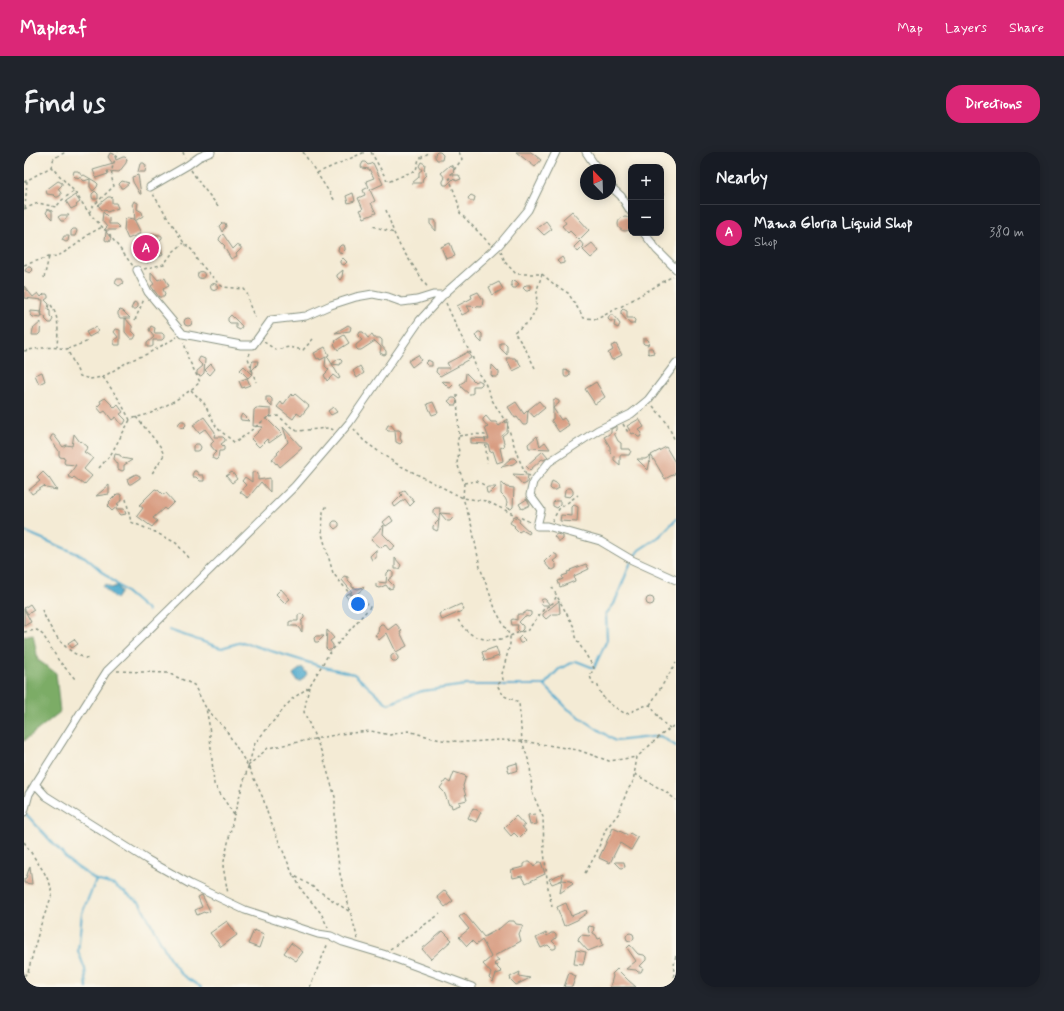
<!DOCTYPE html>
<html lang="en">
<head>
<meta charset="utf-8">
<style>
	:root { --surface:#171b24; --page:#20242c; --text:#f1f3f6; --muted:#9ea1a6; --line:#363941; --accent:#db2777 }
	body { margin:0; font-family:Mynerve,sans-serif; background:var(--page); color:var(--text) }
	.controls { position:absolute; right:12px; top:12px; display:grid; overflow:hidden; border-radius:8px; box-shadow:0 2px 10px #0003 }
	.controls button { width:36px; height:36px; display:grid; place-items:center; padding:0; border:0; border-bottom:1px solid var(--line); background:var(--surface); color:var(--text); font:20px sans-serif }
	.compass { position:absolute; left:556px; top:12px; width:36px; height:36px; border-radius:50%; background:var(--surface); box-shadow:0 2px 10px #0003; rotate:337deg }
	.you { position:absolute; left:334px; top:452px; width:14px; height:14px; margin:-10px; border:3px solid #fff; border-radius:50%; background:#1a73e8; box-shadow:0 0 0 6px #1a73e833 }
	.badge { display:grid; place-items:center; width:26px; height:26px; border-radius:50%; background:var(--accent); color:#fff; font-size:13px; font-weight:700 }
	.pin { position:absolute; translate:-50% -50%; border:2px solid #fff; box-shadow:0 1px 4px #0006 }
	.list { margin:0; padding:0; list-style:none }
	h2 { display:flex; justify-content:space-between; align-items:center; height:52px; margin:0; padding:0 16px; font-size:17px }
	h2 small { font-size:13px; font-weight:400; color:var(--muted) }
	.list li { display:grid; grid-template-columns:26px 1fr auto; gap:12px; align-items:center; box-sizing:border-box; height:56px; padding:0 16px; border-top:1px solid var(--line) }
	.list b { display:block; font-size:15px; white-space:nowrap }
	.list p { margin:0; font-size:13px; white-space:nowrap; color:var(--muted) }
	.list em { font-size:13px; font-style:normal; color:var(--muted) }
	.map { position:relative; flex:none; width:652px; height:835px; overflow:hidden; border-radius:16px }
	header { display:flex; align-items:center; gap:24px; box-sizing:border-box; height:56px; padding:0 20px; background:var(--accent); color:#fff }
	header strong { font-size:19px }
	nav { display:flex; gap:22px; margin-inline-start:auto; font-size:14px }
	.intro { display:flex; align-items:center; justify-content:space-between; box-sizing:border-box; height:96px; padding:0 24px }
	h1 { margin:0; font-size:28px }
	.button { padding:10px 18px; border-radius:16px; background:var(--accent); color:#fff; font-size:14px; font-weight:700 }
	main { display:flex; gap:24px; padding:0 24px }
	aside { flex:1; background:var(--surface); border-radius:16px; box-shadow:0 2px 10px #0003 }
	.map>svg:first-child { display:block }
	.forest { fill:#7bac66; stroke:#4d744d }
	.water { fill:#50aacd; stroke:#387480 }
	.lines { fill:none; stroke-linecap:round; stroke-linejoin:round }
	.stream { stroke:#50aacd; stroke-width:2 }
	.building { fill:#d89c81 }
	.street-casing { stroke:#8a9484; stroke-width:9 }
	.path { stroke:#8a9484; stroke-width:1.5; stroke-dasharray:3 3; stroke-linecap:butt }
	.street { stroke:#fff; stroke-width:7 }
</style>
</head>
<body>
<header>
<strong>Mapleaf</strong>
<nav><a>Map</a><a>Layers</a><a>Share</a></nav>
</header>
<div class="intro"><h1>Find us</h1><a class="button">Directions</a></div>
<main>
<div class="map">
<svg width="652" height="835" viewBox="0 0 652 835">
	<rect width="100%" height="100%" fill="#fbf7ec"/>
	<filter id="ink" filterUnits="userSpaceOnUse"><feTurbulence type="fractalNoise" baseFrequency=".025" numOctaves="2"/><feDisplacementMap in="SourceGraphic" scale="8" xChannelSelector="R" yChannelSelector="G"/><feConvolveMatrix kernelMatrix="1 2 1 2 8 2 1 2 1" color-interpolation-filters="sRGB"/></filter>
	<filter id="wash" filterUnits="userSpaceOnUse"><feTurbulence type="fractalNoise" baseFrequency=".012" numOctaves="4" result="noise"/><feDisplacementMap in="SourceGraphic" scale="16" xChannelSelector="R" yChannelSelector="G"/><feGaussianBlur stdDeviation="0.9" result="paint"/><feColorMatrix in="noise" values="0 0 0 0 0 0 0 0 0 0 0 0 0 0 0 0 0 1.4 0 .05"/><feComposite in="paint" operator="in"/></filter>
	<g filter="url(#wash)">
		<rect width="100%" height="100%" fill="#f4ebd5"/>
		<path class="forest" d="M9 482 14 508 32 521 36 560 0 589V484Z"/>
		<path class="water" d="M81 432 87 436 93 434 97 440 92 447 79 435Z
			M278 515 283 522 277 529H273L269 522Z"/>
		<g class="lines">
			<path class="stream" d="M0 379 61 405 124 459
				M609 406 615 398 636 384 652 367
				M145 478 197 496 218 490 296 514 330 522 364 552 398 539 442 533H520L544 557 591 589 636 584 652 594
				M520 533 535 517 552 509 570 516 583 488 582 462 590 452 607 410
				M2 662 46 710 72 728 90 733 116 751 145 805 157 822 177 835
				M63 835 61 817 54 799 58 761 72 728"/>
		</g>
		<g id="blocks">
			<path class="building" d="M413 0H416L419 3 418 8H413L411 5V2Z
				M492 0H507L517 8 511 15Z
				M86 1 90 2 92 8 99 5H101L103 7 102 11 95 20 83 19 84 22 72 26 69 18 89 12 84 5Z
				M339 10H341L344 13 349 11 359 32 346 38 351 49 347 51 352 61 340 66 336 58 339 57 334 46 341 43 339 38 345 35 342 29 350 26 345 17 338 16 337 14Z
				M397 10 401 12 400 18 402 20V23L399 26 398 30 397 31H388L395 25V20L398 18 395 14Z
				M118 11H120L122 14 121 20H114L116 12Z
				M426 13 430 15 429 23H435L437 27 432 29 430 26 423 33H420L419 31V29L421 26 417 21Z
				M50 19H54L58 24 60 23 72 30 74 32 73 35 69 39 66 35V27L60 29 57 26 51 25 49 23Z
				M114 23 117 42H116L109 30 108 25Z
				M34 29 38 31V33L34 37 37 41V43L34 45H32L30 43 23 42 22 38Z
				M98 29 105 31 99 36H97L95 32Z
				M71 39 74 42V47H69L68 45V42Z
				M329 41 331 49 324 51 322 44Z
				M51 43 56 50 52 53 53 54 47 57 42 49Z
				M447 43 451 45 450 49H446L444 46Z
				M84 45H87L88 46V51H92L94 56 83 60 81 58 79 59 74 53Z
				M110 49 114 51 113 57 118 60 119 64 111 69 117 81 104 87 100 78 101 68 103 66 110 67 111 69 110 56 108 53Z
				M24 57 28 59V67L22 61Z
				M548 59 565 78 555 88 546 79 544 81 538 74 542 71 539 67Z
				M79 60 85 66V72H92L95 75 92 78H80L83 75 78 69Z
				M37 63H45L40 69H37L34 65Z
				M594 72a7 7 0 1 1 14 0a7 7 0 1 1-14 0Z
				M406 68H411L412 70V79L406 72Z
				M522 69 528 77 520 83 513 76Z
				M198 71H201L202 74 198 80 195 74Z
				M49 77H52L53 79 51 84H47V79Z
				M82 80 87 86 85 90 81 88Z
				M129 82 136 83 138 84V86L134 90 139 102 129 107 123 111 124 103 130 98 124 85Z
				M199 82 209 97 213 93 217 95V97L212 102 213 104 207 107 200 95 201 94 195 88 196 85Z
				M40 84H45L44 89 42 90 38 88Z
				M556 89 560 94 554 100 550 95Z
				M426 91 431 104 422 107 417 95Z
				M568 91 575 99 567 106 559 98Z
				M317 93H320L321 96V98L317 102 314 98 315 95Z
				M538 105 540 108V111L536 112 533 109Z
				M319 106 323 110 320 113 316 111V109Z
				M3 115H6L9 118 6 121 1 119Z
				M319 118 318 125 316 128 313 125V123Z
				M173.5 123a3.5 3.5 0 1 1 7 0a3.5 3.5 0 1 1-7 0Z
				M127 120 134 128 138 126 139 127 141 126 145 134 139 137 141 142 140 145H135L127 134 130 132 127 128Z
				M93 127H97L99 131 95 134 91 131Z
				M489 128 492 129 495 132 492 136H489L487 133V130Z
				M475 130 479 137 469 143 465 135Z
				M186.5 135a3.5 3.5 0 1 1 7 0a3.5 3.5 0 1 1-7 0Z
				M502 133H506V137L504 139H502L499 136Z
				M0 134 9 145 14 141 17 145 20 142H23L24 144V146L21 148 25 152 24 157 26 159V164L29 167 27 171H25L21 167 22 166 17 162 19 148 0 146Z
				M454 140 459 148 458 155 443 154 446 159 438 163 433 154 448 146 447 143Z
				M110 150 114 152V155L112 157H107Z
				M599 157 603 159V166H609L611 168 610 172H606L597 162V159Z
				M96 158 99 159 106 166H101L108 174V179L112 183 110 187H107L101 180V166H96L94 163V160Z
				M7 159 18 160 17 166 9 165 7 163Z
				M207 163 218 174 216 178 212 176V171H206L204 169V166Z
				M586 163H589L596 172 594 176 590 174 591 169H586L584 167Z
				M160 170a4 4 0 1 1 8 0a4 4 0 1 1-8 0Z
				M17 170 16 181 14 183H8L9 177Z
				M324 173 327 175 326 179 311 181Z
				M127 174 131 176 130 181H138L140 183V186L138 188H129V194L127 195H123V191L130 185 125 178Z
				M72 175 74 180 65 185 62 180Z
				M92 177 96 178V193H91L90 191V188L94 185 90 180Z
				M336 180H339L344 186 348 183 350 186H356L358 188V194L362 199V202L360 203 356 201 357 195 351 189 337 198H334L332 196V193L338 188 334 184Z
				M454 180H456L458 182V191L451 184Z
				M320 183 325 191 314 198 310 192 312 190 311 189Z
				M619 187H623L625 189 624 193 620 192 619 191Z
				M476 191H481L483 193V203L476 196Z
				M592 192 598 203 588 208 584 201 589 198 587 194Z
				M301 195 305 203 303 204 308 212 314 207H316L318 209 316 213 308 212 316 226 314 227 309 223 303 229 300 223 305 218 301 214 302 205 296 208 295 206 293 207 290 201Z
				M624 196H628L630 201 625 202 624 201Z
				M444 200 447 206 438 211V212L416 224 412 220 413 216H426L423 211Z
				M394 203 397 208 388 215 384 209Z
				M176 205 181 207 180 221 177 224 173 223V219L179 214 174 209Z
				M482 206H491L492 208H494L497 215 489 219Z
				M404 208 408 210V214H404L401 211Z
				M229 209H234L233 213 227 219 228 210Z
				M187 212 191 217 186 223 181 218Z
				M468 213 475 220V223L472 225H469L467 223Z
				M220 214 228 222 224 226 216 218Z
				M336 214 340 221 333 226 329 219Z
				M540 218 545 219 546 221V223L544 225H541L540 223Z
				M18 220 21 229 15 232 11 223Z
				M442 221 451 230 454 228 458 230V232L456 234H449V241L447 242H445L438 236 436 232 441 229Z
				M223 226 226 233 218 236 215 229Z
				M418 229 426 230 429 233 426 236 424 235Z
				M572 230 581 245 571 252 561 237Z
				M267 242 269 244 271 242 285 254 277 264 273 261 269 267 253 255 257 250 259 253Z
				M242 245H246L248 247V255L242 249Z
				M81 246 91 256 94 253 99 260 96 262 102 268 100 272H97L92 265 88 268 81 259 78 261 73 255 77 251 76 249Z
				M428 246H431L433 248 432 253H428L424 249Z
				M531 247 535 249V251L529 256 537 268 540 266 545 273 535 280 527 268 529 267V248Z
				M515 249 521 256 510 265 504 258Z
				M409 250 414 261 408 263 403 252Z
				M492 250 500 262 504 258 503 272 502 273H499L493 265 491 266 484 255Z
				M309 255 313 260 307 263 304 259Z
				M232 256 247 257V263L243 267 258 282 245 291 243 287 235 295 227 287 239 275 229 274 230 258Z
				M218 262 220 263 226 269 217 268 216 266Z
				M462 264 467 270H472L475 274 484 267 483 280 478 284 481 294 476 296 479 309 473 311 469 299 466 300 464 292 447 291V286L465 287 461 276 464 275 459 269V267Z
				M180 265 191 280 190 285H199L201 287V289L197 292 200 295V298L198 299H195L194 306 192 308 188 306 189 303 192 300 187 294V292L190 289 181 277 175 281 169 273Z
				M615 267 620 275 615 278 618 281 616 285H614L610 281 608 282 603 274Z
				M157 269H160L162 273 159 276 156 275 154 273 155 271Z
				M364 273H367L371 278H375L377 280 376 286 378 290 376 292 372 290 371 279H364L362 277Z
				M593 274V278L590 281 594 289 597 291V297H606L607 299 605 303H596V313L590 308V304L586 300V295L580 285 587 281V277Z
				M259 275 278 296 256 315 253 311 252 312 248 307 254 302 253 301 264 290Z
				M50 282 56 290 57 289 64 295 60 300 69 306 60 317 68 324 60 333 50 325 48 327 44 324 52 313 41 312 40 310 41 306 36 305 35 303V299L26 287 28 283H30L39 295 42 293 48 294Z
				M513 284 516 294 521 290 526 297 505 296 504 292Z
				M172 292H175L177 295 176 298 174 299H169V294Z
				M642 295 652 312V321L641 327 627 303Z
				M519 299 524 305 520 308 518 307 506 318 502 314Z
				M91 302 96 303 98 306 108 308 100 313V318L98 319 94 317V312L90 307Z
				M627 304 624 318 613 307H621Z
				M487 306H490L493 309 489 312 477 315Z
				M170 319H172L175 323H179L180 325V329H176L172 325H169L168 323Z
				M19 320 25 326 33 338 22 336 20 334 8 342 5 338 16 329 13 326Z
				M208 320 213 327 208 331 202 324Z
				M230 320H232L234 322V328L246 326V340L237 330 224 346 216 340 222 333 218 329 221 325 228 330V321Z
				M112 322 116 324V326L107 332H105L103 327Z
				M489 322 504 323 503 331 499 333Z
				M528 329 534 332 535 336 532 338H528L526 336Z
				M477 330 482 335 490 336 489 355 487 357 484 356 482 355 483 350 481 346 477 342Z
				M85 333V342L72 344Z
				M464 335H472L466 341H463L462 336Z
				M543 336H547L549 339V342L546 345 540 344 541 338Z
				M131 337 134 338 139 343 142 341 150 350 142 358 140 356 129 366 133 369 128 375 113 364 119 356 115 353Z
				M381 338 390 350 386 354 381 347 371 355 369 352 378 343 376 341Z
				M93 342H96L98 345V348L93 352 95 353 88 359 83 354 86 351 85 350Z
				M503 347 506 353 498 357 495 352Z
				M531 349H536V353L533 356 529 354V351Z
				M550 353 554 355 553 370 536 369 537 363 548 364V355Z
				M411 356H416L414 377 413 379 409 377V374L415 368 409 361V358Z
				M92 357H100L102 362 97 363Z
				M416 361 427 362 429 364 428 367 426 369H423Z
				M366 364 369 369 362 374 359 370Z
				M490 364 496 368 495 370 506 380 505 382 498 378 495 380 490 375 491 374 486 371Z
				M310 369H313L315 371V374L311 377 308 374V371Z
				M360 373 359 382 371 394 366 398 361 392 357 396 347 387Z
				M533 382 539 384V387L537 389H534L530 384Z
				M352 398V406L348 408 346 404Z
				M529 401 533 403V406L529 409 532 412V416L529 418 526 417 520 410Z
				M371 406 377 413 375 417H371Z
				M562 412 565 417 550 424 551 429 536 435 534 429 539 427 538 424 544 422 543 420 547 419 546 418Z
				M365 419 369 420V424L364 428 369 433V436L365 437 362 433 355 436 352 435V432L354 430 362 431 363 421Z
				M320 424 324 425V428L328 432V435L334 437 339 435 340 436 330 444 332 447 330 451H328L321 443 328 440 318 428Z
				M257 437 266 447 261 451 252 442Z
				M622 449a4 4 0 1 1 8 0a4 4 0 1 1-8 0Z
				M519 447H521L526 453H518L517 448Z
				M535 449 536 461 534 462H528L522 467 519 464V462Z
				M6 452 10 458 4 462 0 456Z
				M437 452 440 458 418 468 415 462Z
				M0 457 7 470 0 474Z
				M503 459 507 460V463L505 465 501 464 495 470 499 474V477L496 480 493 477 494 473H488L487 468 489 467 493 468V463L495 462H499Z
				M276 462H278L280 464V466L277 469H278V480L273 474H265V470L267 469H274V463Z
				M357 472H359L364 478 372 472 378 479 376 480 383 494 372 500 363 481 355 488 351 483 354 481 355 474Z
				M303 478 310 486 306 489 309 493V496L307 498H304L302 496Z
				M292 484H300L294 490H291L290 486Z
				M497 484 501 488 498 491H496L494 487Z
				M50 487 54 492 48 496 44 491Z
				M472 495 475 504 461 509 458 500Z
				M371 501 374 505V507L372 509H369L367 507V504Z
				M493 611 494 618 485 621 483 614Z
				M430 620 442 624 439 634 443 648 435 650 436 653 428 656 427 652 425 653 420 640 416 636 422 628 426 631Z
				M449 656 457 660 452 670 444 666Z
				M511 662 513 672 506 673 504 663Z
				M492 664 501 674H498L502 679 495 686 490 681 487 684 480 676Z
				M589 676 604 683 606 681 614 686 607 698 596 691 586 711 575 706Z
				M503 710H506L510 715 514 710H517L521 722 502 731 498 724 489 726 487 718 500 715V712Z
				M591 710H600L601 715 597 716Z
				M6 714 8 732 0 731V727L2 726Z
				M539 721 538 728 546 729 549 732 536 741 538 728 528 732 525 727Z
				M421 738 429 749 421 755 413 745Z
				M178 743 186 759 181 761 180 760 173 763 171 758 178 755 174 745Z
				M542 751 547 764 562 758 563 761 553 768 540 774 533 755Z
				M440 761 460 785 476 776 484 769H490L492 772 499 773 495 782 497 789 470 804 475 808 470 812 472 814 474 812 473 815 478 820 472 822 469 830 465 826 467 821 459 812 467 805 458 788 452 793 448 789 443 794 435 785 445 777 435 765Z
				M203 769 213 783 197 795 186 781Z
				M565 774 570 775 569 781 572 783 574 787 577 786 579 793 564 799 554 788 555 785 557 783 566 784 564 777Z
				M230 778 240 782 235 796 224 792Z
				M419 779 428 788 407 807 398 797Z
				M522 781 523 784 527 781H530L532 783V786L528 789 532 793V796L530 797H528L524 793 517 796 512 786Z
				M602 785a4 4 0 1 1 8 0a4 4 0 1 1-8 0Z
				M267 791 279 800 272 809 260 801Z
				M606 793 614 802 620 803 622 805V808L616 814 619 816 617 820H614L612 818 602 817 612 809 603 796Z
				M552 798 562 800 559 813 550 812Z
				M593 817 604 828 612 835H586L589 824 588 822Z
				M496 820 495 824 506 826 492 833 487 828 486 825Z
				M545 821 552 824 548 835H540Z"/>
		</g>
	</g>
	<g filter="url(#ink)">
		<use href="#blocks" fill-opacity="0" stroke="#8a9484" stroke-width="1"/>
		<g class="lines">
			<defs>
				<path id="street" d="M562 0 574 18
					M586 34 597 44 607 60
					M126 35 164 13 175 5 187 0
					M620 81 633 98 652 117
					M113 118 124 140 159 182 217 193H229L247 168 282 164 307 153 332 145 349 142 364 145 378 150 393 148 409 143H419
					M652 211 624 248 607 262 574 278 525 310 509 330 506 343 517 358 513 374H523L576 389 608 408 652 428
					M11 632 22 644 122 707 166 732 221 758 294 782 307 784 319 790 359 802 448 835
					M0 660 5 642 83 519 271 334 325 271 396 168 419 143 475 93 504 58 532 0"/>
			</defs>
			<use href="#street" class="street-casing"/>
			<path class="path" d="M159 0 161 6
				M279 0 311 49
				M347 0 364 30 392 18 395 7 406 0
				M435 0 438 7 425 25 434 51 436 61 466 92
				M27 15 30 6 42 0
				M167 18 177 33 195 55
				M293 21 341 0
				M0 30 27 15 34 22 50 39 65 61 84 81 109 114
				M129 42 160 91 169 99 173 108 193 130 199 135 220 137 223 141 226 154 231 166
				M637 43 641 42
				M1 56 3 29
				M0 57 14 51 32 55 38 48 50 39
				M362 58 370 81 376 94 404 136
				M65 61 70 53 90 34C85 21 89 12 94 0
				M349 74 370 81
				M477 99 481 110 492 122H518L531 133 544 141 560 166 573 167 598 154 649 124
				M0 113 25 105 34 104 49 95 65 82 78 75
				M120 117 140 112 150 99 160 91
				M20 126 25 105
				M422 151 436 182 448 204 454 221 461 231 468 248 483 272 494 305 502 322 506 324
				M27 153C36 167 34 178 33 195
				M111 168 120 147
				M240 190 252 198 265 195 279 198 289 187
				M43 197 65 189
				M0 199C15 196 28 194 43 197L56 224 66 227 79 225 105 209 123 202 153 185
				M226 201 224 206 232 230
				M511 216 501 196 490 180 505 170 512 157 513 138 518 122
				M79 225 96 249 106 268C113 264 120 264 127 261 144 253 162 243 176 230L164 206 160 190
				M167 238 180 251 193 276 211 291 244 265 254 264 273 279 304 276 310 278
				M433 243 435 284 433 290 435 300 433 311 440 331 439 346 448 375 456 415 472 459 486 484V492L478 522 479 528 473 533 480 544 495 550 498 589 506 613 508 640 519 665 520 699 524 736 528 755
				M629 254 643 271 652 291
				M112 265 136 294 140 303 127 323
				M599 272 605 282
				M330 277 340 289 371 311 439 346 462 349 508 371
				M435 284 449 282 461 283 463 311
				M75 316 87 302 106 268
				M440 331 453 329 460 333
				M102 347 107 370 131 380 152 391 166 407
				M528 369 535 357 554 343
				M528 435 550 475 551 485 570 516 566 524 569 532 574 534C577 548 590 555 602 562L620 554 626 553 638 570 646 576
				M18 458C24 473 34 490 47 499 52 503 59 505 64 507
				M434 468C437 472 440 477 444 480 455 489 473 490 486 484 494 481 493 480 503 479L520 457 529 451 532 445
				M0 480 13 478 19 483 35 509 52 528
				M93 519 144 521 170 533 182 556 185 572 190 632 210 663 199 714 204 742
				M285 535 280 560 298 601 311 645V683L316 722 334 788
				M626 553 652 511
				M183 557 202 578 224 614 239 646 244 663 269 723 286 733 326 760
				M224 614 244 596 316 582 347 579 366 583 384 579 416 588 444 590 476 588 498 589 554 598 585 609 613 605
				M611 622 642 640 652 648
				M210 663 231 591 268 547 285 535 304 503 346 455 334 444 326 442 309 421 298 382 299 360 304 352
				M0 690 20 720 26 732 28 743 16 775 4 820 0 824
				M561 721 572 702 582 677 595 661 603 639 609 630 613 605 636 584 652 572
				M270 724 279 740 297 761 304 776
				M366 797 416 762
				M652 804C649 814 649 824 652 834
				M286 835 304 791"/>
			<use href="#street" class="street"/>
		</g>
	</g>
</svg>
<div class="controls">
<button>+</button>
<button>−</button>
</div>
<svg class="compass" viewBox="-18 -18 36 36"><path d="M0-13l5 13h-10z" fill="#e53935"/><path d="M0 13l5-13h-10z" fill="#9ea1a6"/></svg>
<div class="you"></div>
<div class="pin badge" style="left:122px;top:96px">A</div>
</div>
<aside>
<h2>Nearby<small></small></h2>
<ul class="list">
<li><span class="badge">A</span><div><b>Mama Gloria Liquid Shop</b><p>Shop</p></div><em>380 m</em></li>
</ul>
</aside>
</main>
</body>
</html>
